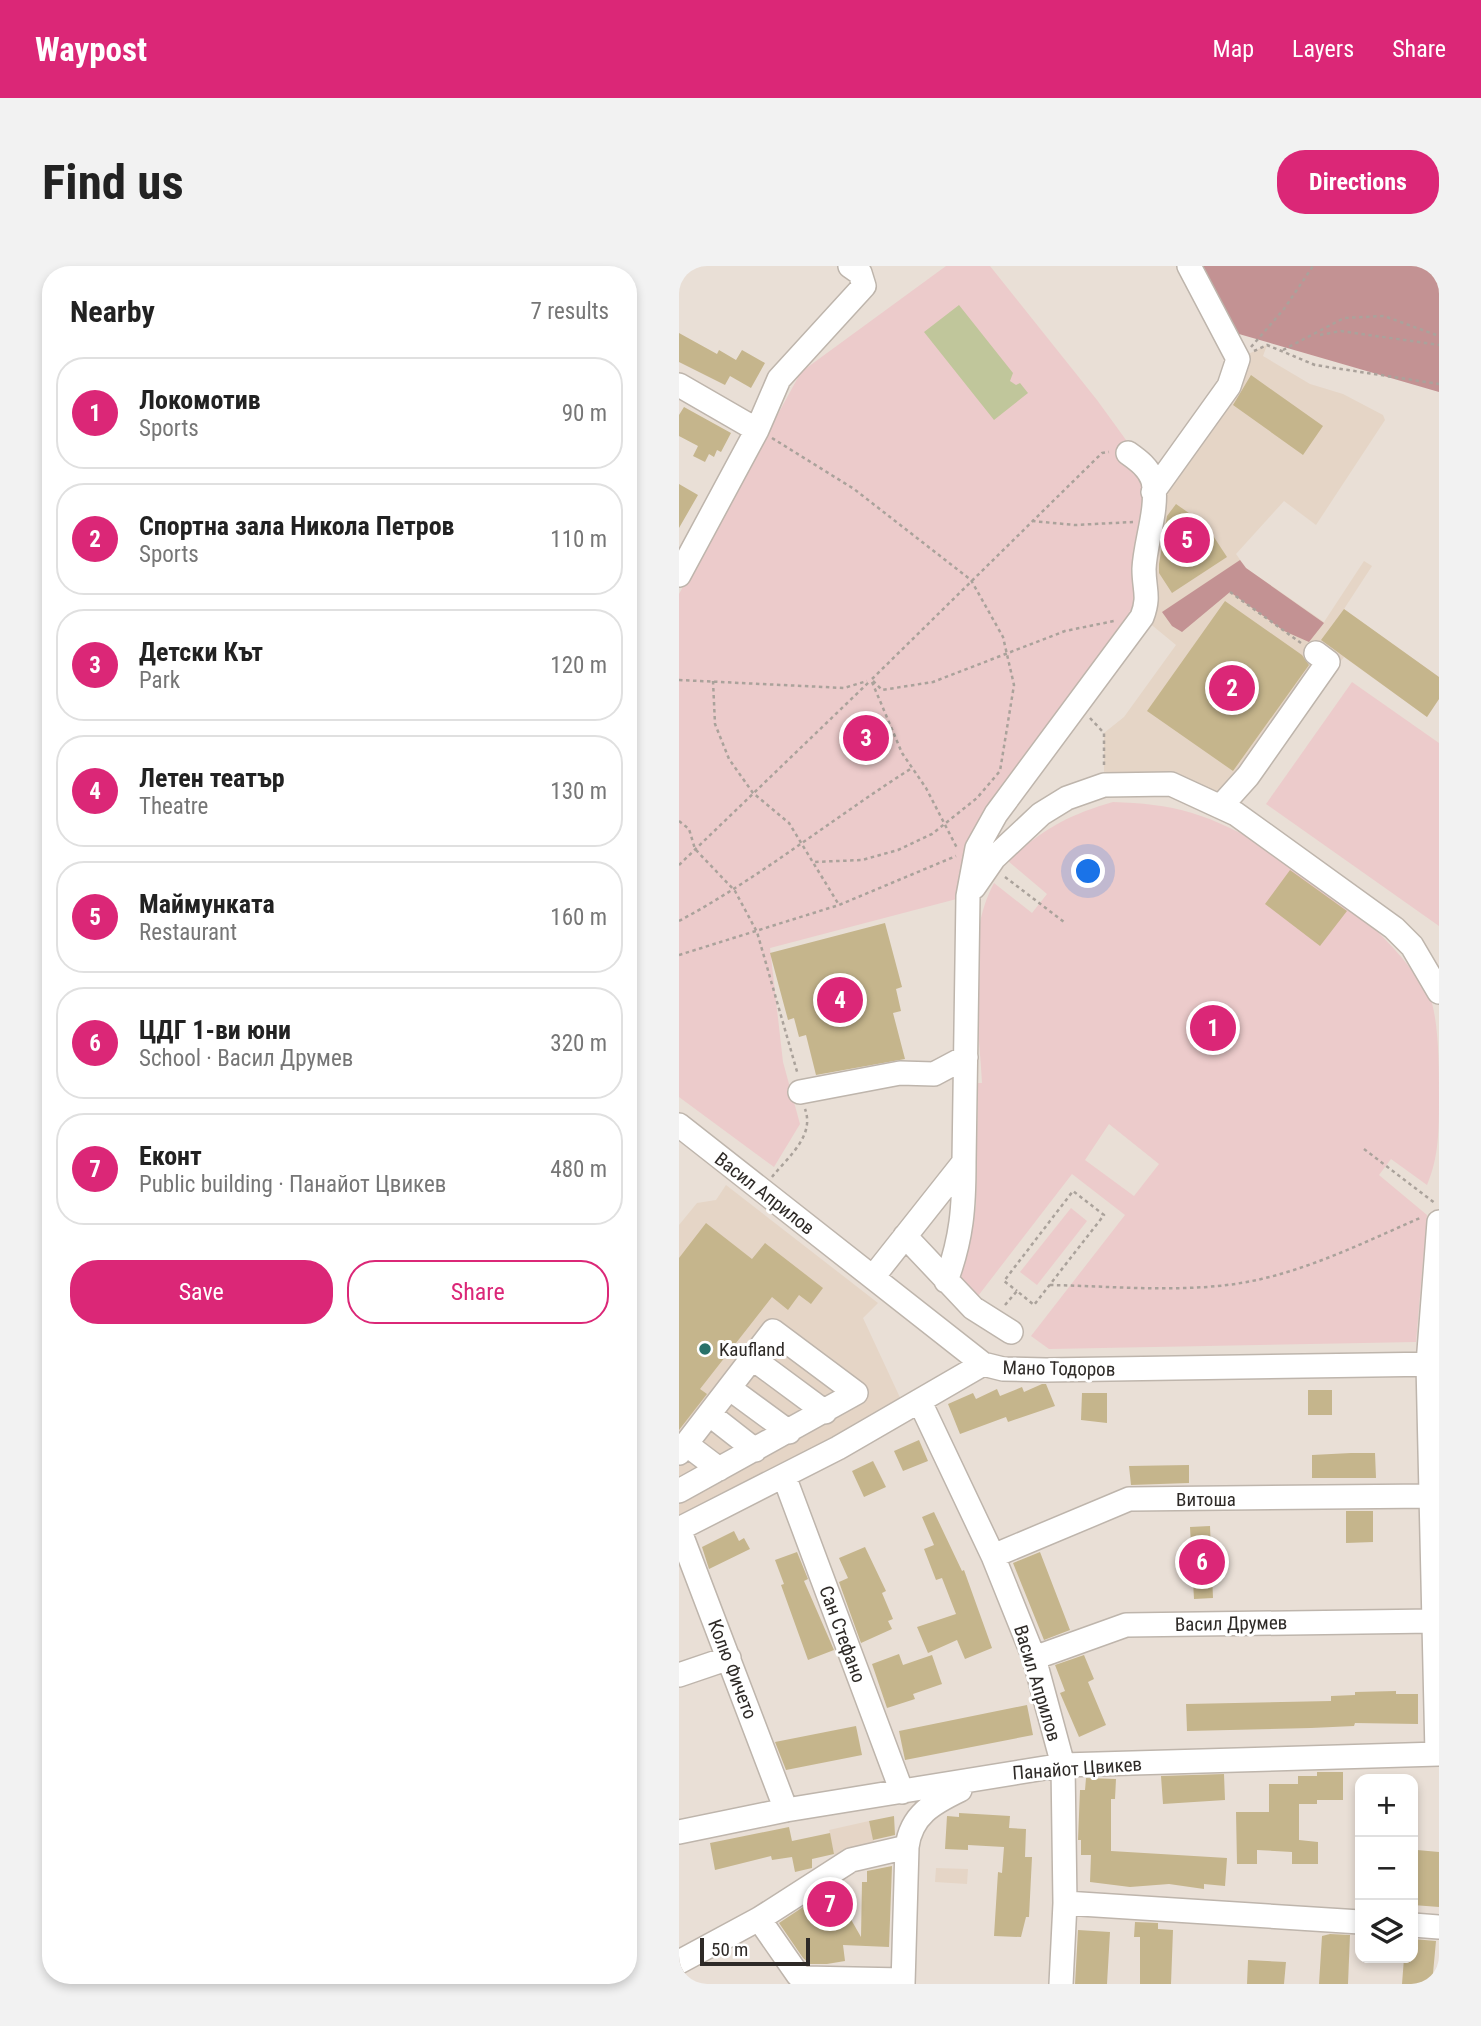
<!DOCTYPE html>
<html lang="en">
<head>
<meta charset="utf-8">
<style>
	:root { --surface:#fff; --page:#f2f2f2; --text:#222; --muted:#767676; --line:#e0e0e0; --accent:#db2777 }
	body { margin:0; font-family:"Roboto Condensed",sans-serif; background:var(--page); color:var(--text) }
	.controls { position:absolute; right:21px; bottom:21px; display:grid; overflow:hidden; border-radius:14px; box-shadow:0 4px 10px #0003 }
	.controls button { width:63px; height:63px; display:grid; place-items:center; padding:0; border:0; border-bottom:2px solid var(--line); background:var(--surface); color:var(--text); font:35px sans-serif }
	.scale { position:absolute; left:21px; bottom:18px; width:110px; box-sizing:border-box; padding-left:7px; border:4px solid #2e2a27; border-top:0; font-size:19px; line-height:24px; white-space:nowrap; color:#2e2a27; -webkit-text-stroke:5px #fff; paint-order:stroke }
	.you { position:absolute; left:410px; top:606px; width:24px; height:24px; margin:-18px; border:5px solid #fff; border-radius:50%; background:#1a73e8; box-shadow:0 0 0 10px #1a73e833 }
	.badge { display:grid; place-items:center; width:46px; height:46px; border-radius:50%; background:var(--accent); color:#fff; font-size:23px; font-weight:700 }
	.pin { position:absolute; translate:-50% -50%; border:4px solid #fff; box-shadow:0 2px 7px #0006 }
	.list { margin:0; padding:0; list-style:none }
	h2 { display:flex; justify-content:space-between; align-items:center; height:91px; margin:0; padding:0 28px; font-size:30px }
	h2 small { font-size:23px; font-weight:400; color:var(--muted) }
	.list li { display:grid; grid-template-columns:46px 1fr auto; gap:21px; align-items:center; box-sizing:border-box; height:112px; margin:0 14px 14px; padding:0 14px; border:2px solid var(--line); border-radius:28px }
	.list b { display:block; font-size:26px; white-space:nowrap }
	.list p { margin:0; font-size:23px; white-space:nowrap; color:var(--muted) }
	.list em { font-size:23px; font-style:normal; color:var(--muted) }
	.actions { display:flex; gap:14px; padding:21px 28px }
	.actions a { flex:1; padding:16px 0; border:2px solid var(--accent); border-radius:28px; text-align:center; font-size:24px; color:var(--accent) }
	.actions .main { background:var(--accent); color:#fff }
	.icon { flex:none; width:38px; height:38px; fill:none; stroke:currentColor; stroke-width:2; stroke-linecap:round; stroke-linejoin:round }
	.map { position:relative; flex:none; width:760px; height:1718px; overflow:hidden; border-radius:28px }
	header { display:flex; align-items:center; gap:42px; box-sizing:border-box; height:98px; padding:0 35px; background:var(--accent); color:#fff }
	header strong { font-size:33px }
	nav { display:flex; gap:38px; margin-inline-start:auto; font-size:24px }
	.intro { display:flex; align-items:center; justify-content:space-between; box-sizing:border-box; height:168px; padding:0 42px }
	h1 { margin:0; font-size:49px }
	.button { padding:18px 32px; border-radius:28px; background:var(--accent); color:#fff; font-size:24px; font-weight:700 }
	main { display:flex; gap:42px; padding:0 42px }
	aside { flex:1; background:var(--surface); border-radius:28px; box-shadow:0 4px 10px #0003 }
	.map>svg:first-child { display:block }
	.built { fill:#e5d5c6 }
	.green { fill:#eccbcb; fill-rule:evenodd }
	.forest { fill:#c39293 }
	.water { fill:#c0c69b }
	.building { fill:#c5b58c }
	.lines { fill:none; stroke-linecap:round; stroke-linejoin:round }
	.minor-casing { stroke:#beb5ac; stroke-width:26 }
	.path { stroke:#aaa29b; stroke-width:2.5; stroke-dasharray:3.5 3.5; stroke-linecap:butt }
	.minor { stroke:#fff; stroke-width:23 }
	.poi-dot { fill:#287169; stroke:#fff; stroke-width:2.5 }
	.labels { text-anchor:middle; stroke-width:6; stroke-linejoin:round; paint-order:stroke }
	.street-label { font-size:19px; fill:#2e2a27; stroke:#fff }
	.poi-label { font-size:19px; fill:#2e2a27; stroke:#fff; text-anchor:start }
</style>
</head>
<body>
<header>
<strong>Waypost</strong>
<nav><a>Map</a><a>Layers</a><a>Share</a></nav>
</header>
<div class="intro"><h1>Find us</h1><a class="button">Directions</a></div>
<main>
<aside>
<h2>Nearby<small>7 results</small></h2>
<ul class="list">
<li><span class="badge">1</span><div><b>Локомотив</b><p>Sports</p></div><em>90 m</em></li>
<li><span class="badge">2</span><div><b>Спортна зала Никола Петров</b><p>Sports</p></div><em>110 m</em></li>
<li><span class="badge">3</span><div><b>Детски Кът</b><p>Park</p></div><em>120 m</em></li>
<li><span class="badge">4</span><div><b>Летен театър</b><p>Theatre</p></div><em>130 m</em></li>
<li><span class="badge">5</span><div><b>Маймунката</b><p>Restaurant</p></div><em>160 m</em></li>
<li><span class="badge">6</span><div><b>ЦДГ 1-ви юни</b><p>School · Васил Друмев</p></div><em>320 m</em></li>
<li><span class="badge">7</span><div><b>Еконт</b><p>Public building · Панайот Цвикев</p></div><em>480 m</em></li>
</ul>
<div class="actions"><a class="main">Save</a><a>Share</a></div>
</aside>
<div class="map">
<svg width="760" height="1718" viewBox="0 0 760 1718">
	<rect width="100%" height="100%" fill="#e9dfd6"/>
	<path class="built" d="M588 79 584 90 631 118 664 128 704 149 706 154 637 259 605 235 557 288 567 302 645 356 685 295 693 300 665 343 760 411V433L748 451 665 391 562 530 557 548 492 518 425 519V467L445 451 497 379 463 351 474 239 559 93Z
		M47 919 199 1037 184 1052 224 1138 0 1250V959L18 937 37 934Z
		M190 1555 196 1581 155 1589 150 1564Z
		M257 1602 289 1603 288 1618 256 1616Z"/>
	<path class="green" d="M267 0H311L418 134 463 196 470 334 317 548 289 630 91 682 104 796 121 858 95 901 0 831V328L122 106Z
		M673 416 760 477V660L587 538Z
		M434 536C462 537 487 539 513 547 590 570 720 664 753 737 760 764 760 802 760 832 760 863 760 891 748 919L712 893 700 909 748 949 737 1076 370 1083 352 1070 446 949 393 908 299 1030 281 1017 297 940 299 817H303C300 753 284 675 315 617L353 647 368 628 329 595C364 563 389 549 434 536ZM430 858 480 898 455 930 406 894Z
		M392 942 408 955 358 1019 341 1006Z"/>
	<path class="forest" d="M517 0H760V126L553 66Z
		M561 294 567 302 645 357 630 376 605 365 551 326 503 366 493 360 483 346Z"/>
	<path class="water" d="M280 39 334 107 331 115 337 119 341 117 349 127 315 154 245 66Z"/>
	<path class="building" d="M0 67 38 88 40 84 57 94 63 84 86 97 72 122 51 110 46 119 0 96Z
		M572 109 644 160 624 189 554 139Z
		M5 141 52 167 42 186 38 184 35 191 30 188 26 196 14 190 19 180 0 170V149Z
		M0 218 19 229 0 262Z
		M497 238 527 259 548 291 493 327 480 307V298L488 250Z
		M546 335 623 389 630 399 554 505 468 445Z
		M665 343 760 411V433L748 451 642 374Z
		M611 604 668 645 641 680 586 638Z
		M206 657 223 721 217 723 222 745 214 747 226 793 137 809 127 769 120 771 115 752 109 754 91 687Z
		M27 957 73 993 86 977 144 1022 132 1038 120 1029 109 1044 93 1031 21 1123 28 1128 0 1164V992Z
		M363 1118H367L376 1140 329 1156 327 1151 281 1168 269 1138 294 1127 297 1133 318 1123 321 1130 343 1121 345 1126Z
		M629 1124H653V1149H629Z
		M403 1127H428V1157L402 1154Z
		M240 1174 249 1195 224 1205 215 1185Z
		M672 1187H696L697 1212H633V1189Z
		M194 1195 207 1221 185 1231 173 1205Z
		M510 1199V1217L452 1219 450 1200Z
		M667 1245H694V1276L667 1277Z
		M255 1246 283 1305 285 1304 313 1382 286 1393 278 1374 249 1387 238 1361 277 1348 263 1312 257 1314 245 1283 255 1279 243 1251Z
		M531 1260 534 1332 515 1333 511 1261Z
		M55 1265 60 1275 65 1272 71 1283 30 1303 23 1281Z
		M186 1281 207 1325 203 1327 214 1353 209 1355 213 1363 182 1377 160 1316 169 1312 160 1292Z
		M118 1286 129 1313 125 1315 155 1384 129 1394 102 1319 105 1318 96 1294Z
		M361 1286 391 1364 365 1374 334 1297Z
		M220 1388 224 1399 253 1389 263 1418 234 1428 236 1433 208 1442 193 1398Z
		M405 1389 415 1413 409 1416 427 1459 400 1471 381 1427 386 1425 376 1399Z
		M717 1425V1428H739V1458L676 1457 675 1460 632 1462 508 1465 507 1438 652 1435V1430L676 1429V1426Z
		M348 1439 354 1469 226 1494 220 1465Z
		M177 1460 183 1489 107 1504 96 1476Z
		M638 1506H664V1534H638V1538H620V1574L639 1576V1598H613V1586L578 1584V1598H558L557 1546H590V1518H619V1510H638Z
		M545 1508 546 1534 484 1538 482 1510Z
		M407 1512 437 1513 436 1533H432V1585L548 1592 546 1620 525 1618V1623L490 1618 451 1621 411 1616 412 1589H402V1574H399L401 1524H406Z
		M280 1547 331 1550 330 1562 347 1563 346 1591H353L350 1651H347L342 1671 315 1670 319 1606 323 1607 325 1581 289 1579V1584L266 1583 268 1550 280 1551Z
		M215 1550 216 1569 194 1574 190 1555Z
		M110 1561 113 1575 151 1567 155 1588 133 1593V1602L116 1606 113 1591 93 1594 92 1590 36 1604 31 1577Z
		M738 1584 760 1586V1641L734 1639Z
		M213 1600 210 1681 164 1679 166 1695 148 1698H131L124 1692 100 1657 127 1639 132 1644 158 1629 182 1671 183 1616H188V1605Z
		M456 1656 479 1657V1663L494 1664 492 1718H461V1671H455Z
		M399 1664 431 1666 428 1718H396Z
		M651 1668 671 1669 669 1718H640L643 1670Z
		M734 1673 757 1675 753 1718H723L725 1692H734Z
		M569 1694 607 1696 605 1718H568Z"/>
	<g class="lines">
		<defs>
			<path id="minor" d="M0 119 78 164
				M474 226 550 120 559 93 510 0
				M0 309 78 164 100 113 185 20 181 7 171 0
				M542 540 569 510 649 396 637 387
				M295 621 315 592 362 548 388 532 425 519 492 518 557 548 715 662 733 680 760 726
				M121 826 221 807 255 808 287 791
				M0 859 304 1098 324 1103 367 1104 760 1098
				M226 970 294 1042 332 1066
				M194 1011 285 896 289 630 298 582 317 548 463 351C471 330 465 324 465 303 466 276 480 242 474 215 470 202 459 194 449 187
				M267 1015C283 972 285 941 285 896
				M73 1092 146 1146
				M50 1122 110 1166
				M241 1136 314 1290 355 1392 384 1499 386 1637 382 1718
				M30 1148 76 1184
				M7 1178 40 1203
				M0 1187 94 1065 177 1127 0 1225
				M105 1210 223 1526
				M0 1263 159 1182 304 1098
				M0 1263 107 1544
				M314 1290 450 1233 752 1230
				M355 1392 447 1359 755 1355
				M0 1409 50 1392
				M758 1488 749 1098 760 956
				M0 1566 107 1544 384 1499 760 1488
				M386 1637 681 1656
				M80 1653 119 1709 125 1712 224 1714
				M734 1659 760 1661
				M0 1696 80 1653 172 1594 228 1581C232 1549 254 1537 281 1524
				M224 1718 228 1581"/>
		</defs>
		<use href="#minor" class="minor-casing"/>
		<path class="path" d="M641 69 662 65 760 79
			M572 81 605 43 634 0
			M604 84 665 52 705 50 760 70
			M575 85 588 79 636 99 760 118
			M93 172 175 223 292 314 324 371 335 419 321 505 298 532 253 568 219 584 183 594 134 596
			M353 255 396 259 454 256
			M551 326 622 377
			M193 413 423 187 430 186
			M0 414 165 422 188 415
			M34 415 36 458 50 493 74 527 110 557 160 639
			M194 415 203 424 254 416 386 365 435 355
			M193 416 223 487 247 522 278 582
			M411 452 425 467V499
			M0 555 10 563 16 583 56 625 78 666 119 809
			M0 599 190 416
			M326 611 385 656
			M0 655C82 611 154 552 233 502
			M0 689 160 639 277 590
			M685 883 757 938
			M93 911C109 891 136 870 126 843
			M371 1019C429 1020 490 1026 548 1019 616 1011 679 979 741 952
			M326 1039 338 1025 355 1039 425 949 394 925 325 1015 338 1025"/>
		<use href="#minor" class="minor"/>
	</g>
	<circle class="poi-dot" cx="26" cy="1083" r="7"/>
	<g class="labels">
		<g class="street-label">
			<text transform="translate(86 927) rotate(38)" y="7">Васил Априлов</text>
			<text transform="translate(380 1102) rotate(1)" y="7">Мано Тодоров</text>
			<text x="527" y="1240">Витоша</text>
			<text transform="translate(552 1357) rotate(-1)" y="7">Васил Друмев</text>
			<text transform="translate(164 1368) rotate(70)" y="7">Сан Стефано</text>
			<text transform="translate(54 1403) rotate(69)" y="7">Колю Фичето</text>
			<text transform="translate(359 1417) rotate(73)" y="7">Васил Априлов</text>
			<text transform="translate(398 1502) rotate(-4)" y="7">Панайот Цвикев</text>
		</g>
		<g class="poi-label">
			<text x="40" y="1090">Kaufland</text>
		</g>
	</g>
</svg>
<div class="controls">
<button>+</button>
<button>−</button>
<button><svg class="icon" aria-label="layers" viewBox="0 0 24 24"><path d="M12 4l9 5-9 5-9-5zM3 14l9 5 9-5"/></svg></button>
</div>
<div class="scale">50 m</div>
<div class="you"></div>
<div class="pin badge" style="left:534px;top:762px">1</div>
<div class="pin badge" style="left:553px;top:422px">2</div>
<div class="pin badge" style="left:187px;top:472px">3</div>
<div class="pin badge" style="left:161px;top:734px">4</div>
<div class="pin badge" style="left:508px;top:274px">5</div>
<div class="pin badge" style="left:523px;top:1296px">6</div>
<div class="pin badge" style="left:151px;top:1638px">7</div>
</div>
</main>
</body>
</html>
